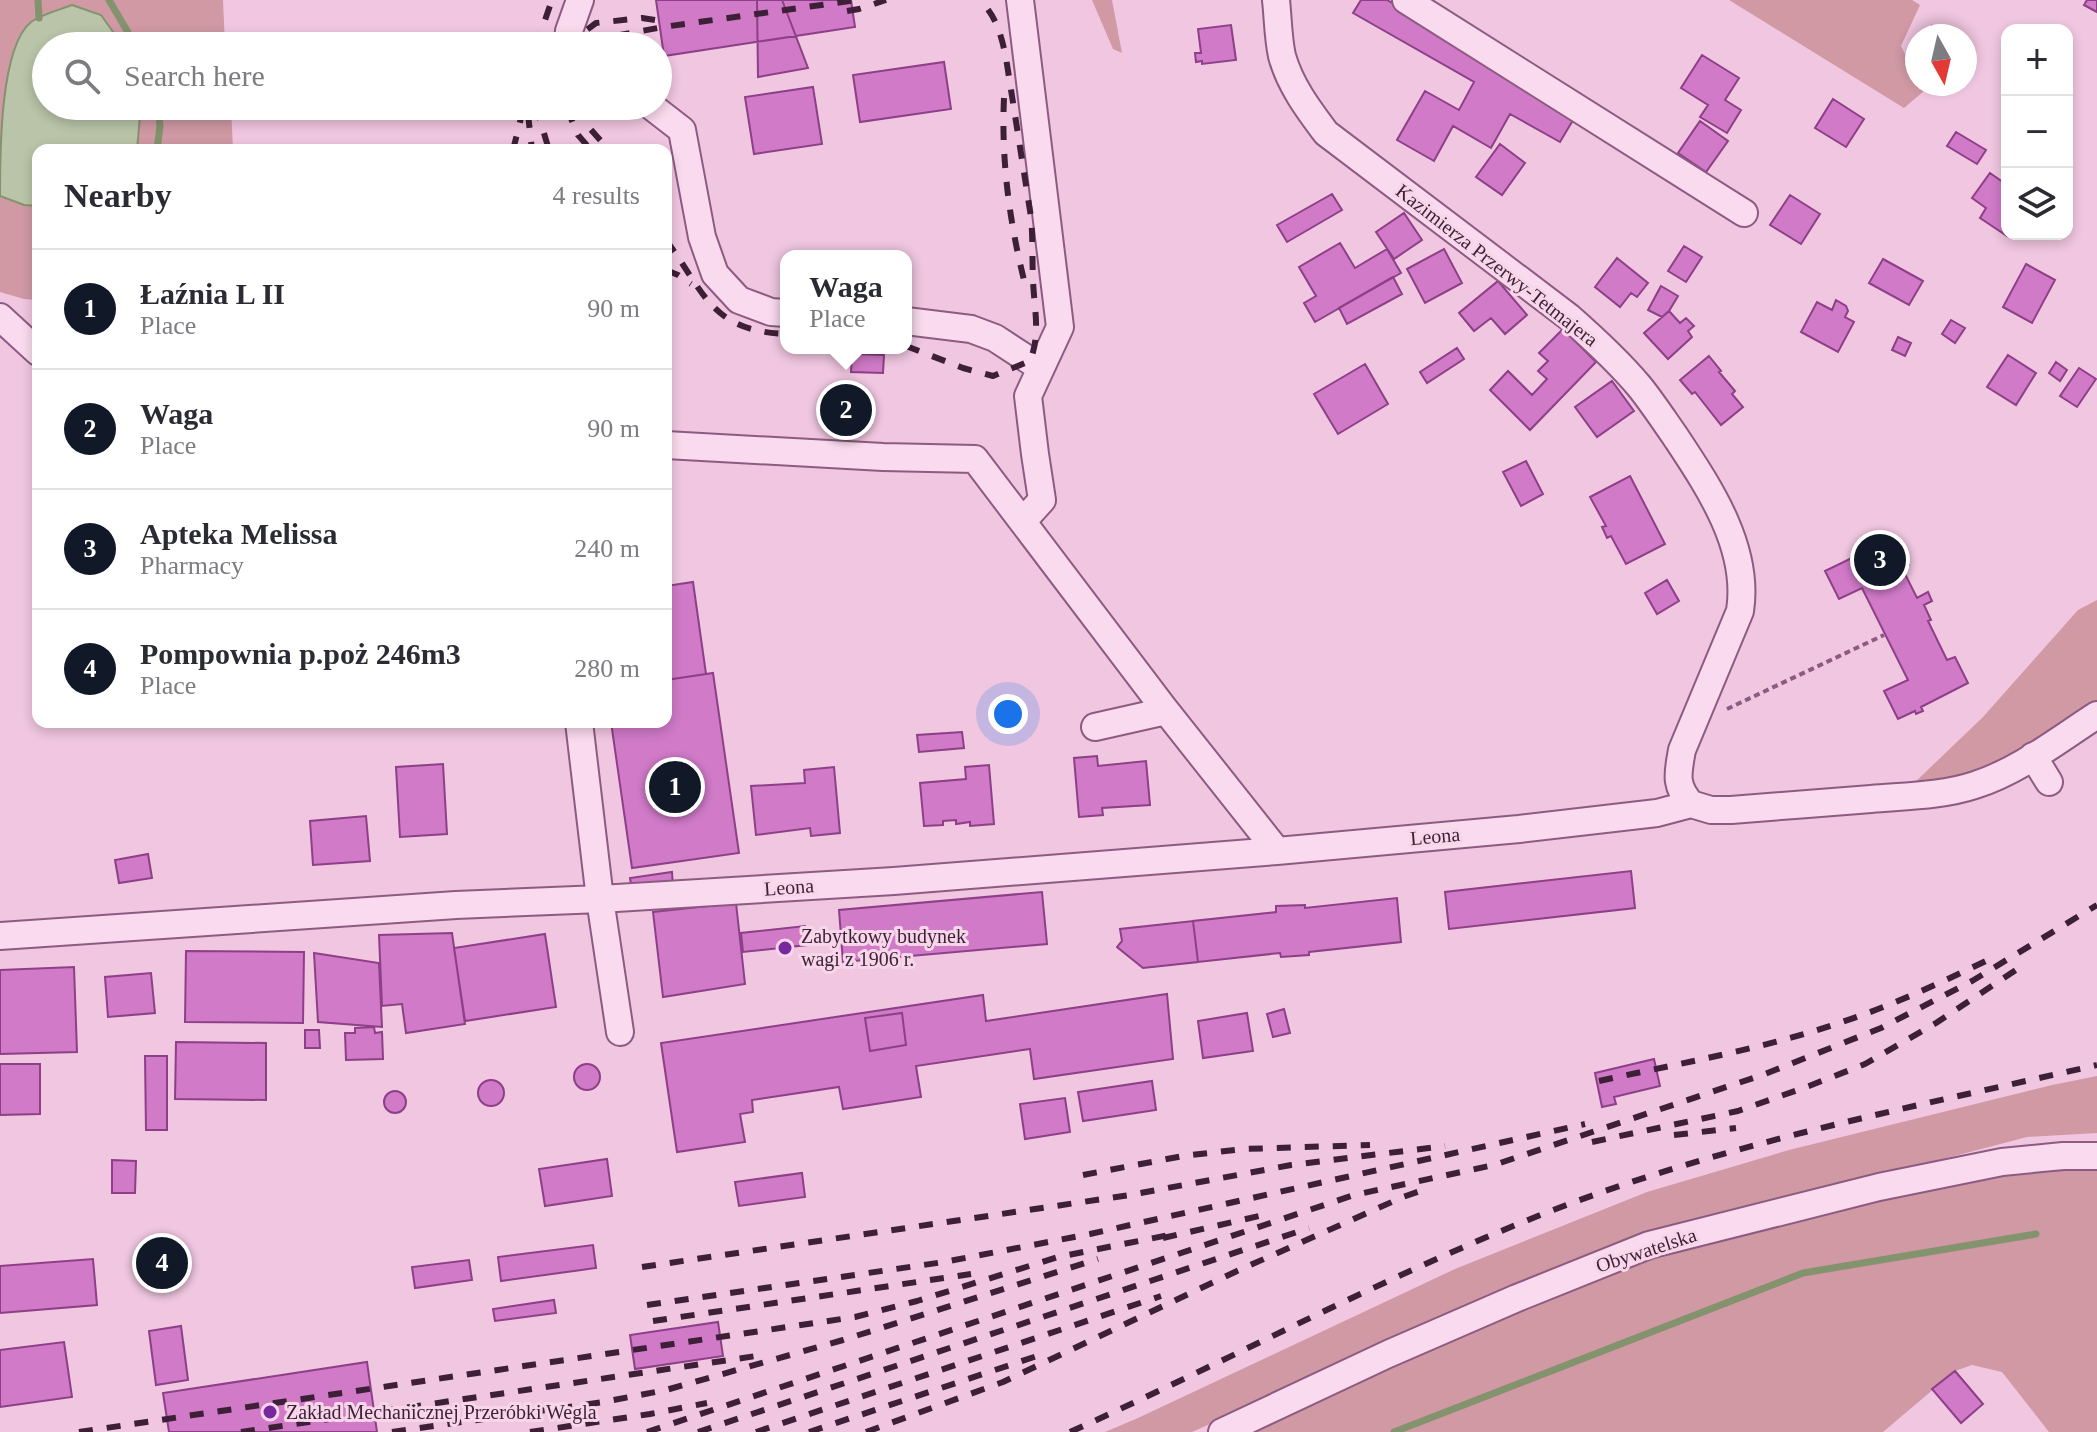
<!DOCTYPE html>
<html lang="en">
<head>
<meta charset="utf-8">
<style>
	:root { --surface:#fff; --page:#f2f2f3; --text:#2b2b33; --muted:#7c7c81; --line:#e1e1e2; --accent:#111827 }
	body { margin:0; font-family:Georgia,serif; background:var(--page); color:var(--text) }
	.controls { position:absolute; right:24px; top:24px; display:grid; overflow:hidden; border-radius:16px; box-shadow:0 4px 12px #0003 }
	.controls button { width:72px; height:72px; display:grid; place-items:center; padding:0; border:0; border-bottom:2px solid var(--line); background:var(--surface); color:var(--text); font:40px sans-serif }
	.compass { position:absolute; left:1905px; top:24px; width:72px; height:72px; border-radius:50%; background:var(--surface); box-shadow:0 4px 12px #0003; rotate:172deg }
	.you { position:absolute; left:1008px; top:714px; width:28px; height:28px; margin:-20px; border:6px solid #fff; border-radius:50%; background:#1a73e8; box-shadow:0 0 0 12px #1a73e833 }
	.badge { display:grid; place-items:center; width:52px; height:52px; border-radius:50%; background:var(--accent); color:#fff; font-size:26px; font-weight:700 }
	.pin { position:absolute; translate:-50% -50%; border:4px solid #fff; box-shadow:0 2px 8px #0006 }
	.popup { position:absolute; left:780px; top:250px; width:132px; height:104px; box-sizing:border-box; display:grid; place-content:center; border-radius:16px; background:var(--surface); filter:drop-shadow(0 2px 6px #0005); font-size:26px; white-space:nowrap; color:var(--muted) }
	.popup b { font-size:30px; color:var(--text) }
	.popup::after { content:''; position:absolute; left:50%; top:100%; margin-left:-16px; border:16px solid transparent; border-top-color:var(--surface) }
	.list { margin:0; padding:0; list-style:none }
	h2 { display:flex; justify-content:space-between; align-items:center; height:104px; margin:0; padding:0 32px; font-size:34px }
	h2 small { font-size:26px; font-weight:400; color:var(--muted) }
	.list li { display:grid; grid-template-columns:52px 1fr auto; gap:24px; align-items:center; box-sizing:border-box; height:120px; padding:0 32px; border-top:2px solid var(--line) }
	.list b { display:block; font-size:30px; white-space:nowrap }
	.list p { margin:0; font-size:26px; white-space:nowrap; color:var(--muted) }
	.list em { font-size:26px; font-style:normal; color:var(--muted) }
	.icon { flex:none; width:44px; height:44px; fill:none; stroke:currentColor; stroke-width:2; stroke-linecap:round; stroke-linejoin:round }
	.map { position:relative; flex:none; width:2097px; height:1432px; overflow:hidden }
	.search { position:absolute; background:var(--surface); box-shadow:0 4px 12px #0003; left:32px; top:32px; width:640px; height:88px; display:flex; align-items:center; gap:20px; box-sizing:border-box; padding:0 28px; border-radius:44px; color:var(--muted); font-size:30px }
	.panel { position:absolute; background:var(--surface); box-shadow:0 4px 12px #0003; left:32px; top:144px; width:640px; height:584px; border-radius:16px }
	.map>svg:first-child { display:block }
	.green { fill:#d099a4 }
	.water { fill:#b9c4a8; stroke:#83936e; stroke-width:2 }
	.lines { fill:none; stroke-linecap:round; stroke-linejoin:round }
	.stream { stroke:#83936e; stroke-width:7 }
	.building { fill:#d07ac8; stroke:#8d3f87; stroke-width:2 }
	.minor-casing { stroke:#8d5b82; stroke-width:30 }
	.path { stroke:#8d5b82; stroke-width:4; stroke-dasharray:6 4; stroke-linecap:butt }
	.minor { stroke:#fadaee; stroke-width:26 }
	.rail { stroke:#3d1f38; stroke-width:6; stroke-dasharray:14 14; stroke-linecap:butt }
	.poi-dot { fill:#78289f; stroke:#f7d6ea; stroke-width:3 }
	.labels { text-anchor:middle; stroke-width:6; stroke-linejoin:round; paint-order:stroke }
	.street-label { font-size:20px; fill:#3d1f38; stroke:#f7d6ea }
	.poi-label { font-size:20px; fill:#3d1f38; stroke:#f7d6ea; text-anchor:start }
</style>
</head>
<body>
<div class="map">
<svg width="2097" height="1432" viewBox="0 0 2097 1432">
	<rect width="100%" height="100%" fill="#f0c6e0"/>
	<path class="green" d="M0 0H223L225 46H46V106H231L233 150H38V300L24 299 0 292Z
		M1092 0H1112L1122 53 1113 49Z
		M1729 0H1912L1920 5 1901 46 1917 78V84H1920L1924 91 1904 108Z
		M2097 600V703L2019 753 1966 780 1911 786 1983 717 2078 610Z
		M2097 1076V1133L2027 1137 1603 1248 1192 1432H1105L1138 1418 1455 1269 1647 1192 1789 1150 2052 1085Z
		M2097 1156V1432H2049L2002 1372 1972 1365 1955 1371 1883 1432H1222L1650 1245Z"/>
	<path class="water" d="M72 5 101 15 123 46H46V106H139L140 116 137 150H38V206L24 205 0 196C0 152 0 47 31 22 42 14 59 10 72 5Z"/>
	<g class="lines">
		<path class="stream" d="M38 0 39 18
			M109 0 136 46
			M157 150 160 126 158 106
			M1394 1432 1803 1273 2036 1234"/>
	</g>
	<path class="building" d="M656 0H851L855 27 664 56Z
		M757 0H782L808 68 758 77Z
		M1361 0H1387L1579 110 1560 142 1510 114 1491 148 1453 126 1434 161 1397 140 1425 91 1459 110 1474 82 1353 13Z
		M2087 0H2097V12L2084 5Z
		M1231 25 1236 60 1202 64V61L1196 62 1195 53H1201L1198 29Z
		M1932 26 1948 36H1926Z
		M1702 55 1739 78 1725 100 1741 110 1727 133 1700 117 1708 105 1681 88Z
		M944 62 951 109 860 122 853 75Z
		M813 87 822 144 754 154 745 97Z
		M1833 99 1864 119 1846 147 1815 128Z
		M1700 121 1728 141 1706 172 1678 153Z
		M1956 132 1986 150 1977 164 1947 146Z
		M1500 144 1525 163 1502 195 1476 177Z
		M1990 173 2007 185V234H2009L2007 236 1980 218 1986 208 1972 198Z
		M1332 194 1342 210 1287 242 1277 225Z
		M1790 195 1820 214 1801 244 1770 225Z
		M1404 213 1422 240 1394 259 1376 232Z
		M1340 243 1355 268 1387 249 1401 273 1315 322 1304 303 1316 296 1299 267Z
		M1684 246 1702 257 1686 282 1668 271Z
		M1444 249 1462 283 1425 303 1407 269Z
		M1617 258 1648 283 1637 297 1631 293 1620 307 1595 287Z
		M1883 259 1923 281 1909 305 1869 283Z
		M2026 264 2055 280 2032 323 2003 307Z
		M1393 277 1402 294 1347 324 1339 308Z
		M1498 281 1527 315 1505 334 1491 318 1474 331 1459 313Z
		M1661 286 1678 296 1669 311 1662 317 1648 310Z
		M1836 300 1846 306 1848 311 1845 317 1854 322 1838 352 1801 332 1817 302 1832 310Z
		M1669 311 1680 323 1686 318 1694 326 1688 331 1692 337 1668 359 1644 333Z
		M1951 320 1965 328 1955 343 1942 334Z
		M1563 329 1596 362 1530 430 1490 390 1508 371 1532 395 1547 379 1538 371 1548 361 1539 353Z
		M1898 337 1911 343 1905 356 1892 350Z
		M1457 348 1464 359 1427 383 1420 372Z
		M852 354 884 355 883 373 851 372Z
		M2008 355 2036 373 2016 405 1987 387Z
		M1709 356 1721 371 1719 372 1735 391 1732 394 1743 407 1721 425 1695 392 1692 394 1680 380Z
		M2056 362 2067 370 2060 381 2049 373Z
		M1365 364 1388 404 1338 434 1314 394Z
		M2079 368 2096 379 2077 407 2060 396Z
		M1612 381 1634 411 1597 437 1575 407Z
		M834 403 857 404 855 415 836 416Z
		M1526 461 1543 494 1521 506 1503 472Z
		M1630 476 1665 544 1626 564 1611 536 1607 538 1602 527 1606 526 1590 497Z
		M1895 537 1909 565 1902 568 1917 598 1928 592 1932 601 1924 605 1931 620 1928 621 1947 660 1955 657 1968 683 1921 707 1923 711 1916 714 1915 711 1898 719 1884 691 1908 680 1862 588 1839 599 1825 571Z
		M1667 580 1679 601 1657 614 1645 593Z
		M693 582 706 674 666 680V586Z
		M713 673 739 853 632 868 611 722H666V680Z
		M962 732 964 748 919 752 917 735Z
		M1097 756 1098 766 1146 761 1150 805 1102 808 1103 815 1079 817 1074 758Z
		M443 764 447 834 400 837 396 767Z
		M989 765 994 824 970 826V822L956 824V820L943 821V825L924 826 920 783 966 779 965 767Z
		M834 767 840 833 811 836 810 828 756 835 751 786 805 783 804 770Z
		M366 816 370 861 313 865 310 821Z
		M148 854 152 878 119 883 115 860Z
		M1631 871 1635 908 1449 929 1445 892Z
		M672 872 673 886 632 891 630 878Z
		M1042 892 1047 944 843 962 839 910Z
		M1397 898 1401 942 1309 952V955L1281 957 1280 953 1198 962 1193 921 1276 912V906L1305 905V908Z
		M736 903 745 984 663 997 653 912Z
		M1193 921 1198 962 1143 968 1117 947 1122 941 1120 929Z
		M805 926 807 945 743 952 741 933Z
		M452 933 465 1024 406 1033 402 1004 382 1006 379 935Z
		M545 934 556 1007 465 1021 454 948Z
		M186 951 304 952 303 1023 185 1022Z
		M314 953 379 963 382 1027 318 1022Z
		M74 967 77 1052 0 1054V970Z
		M151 973 155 1013 108 1017 105 977Z
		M1167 994 1173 1059 1034 1079 1030 1049 916 1066 921 1097 843 1109 839 1087 752 1100 753 1112 740 1114 745 1142 677 1152 661 1043 983 995 986 1021Z
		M1284 1009 1290 1033 1273 1037 1267 1014Z
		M902 1013 906 1045 870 1051 865 1018Z
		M1247 1013 1253 1051 1203 1058 1198 1021Z
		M374 1027 375 1033 382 1032 383 1059 346 1060 345 1033H355V1028Z
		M305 1030H319L320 1048H305Z
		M176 1042 266 1043V1100L175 1099Z
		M145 1056H167V1130H146Z
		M1654 1059 1660 1086 1614 1097 1616 1104 1602 1107 1595 1073Z
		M574 1077a13 13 0 1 1 26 0a13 13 0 1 1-26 0Z
		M0 1064H40V1114L0 1115Z
		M478 1093a13 13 0 1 1 26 0a13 13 0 1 1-26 0Z
		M1152 1081 1156 1110 1083 1121 1078 1092Z
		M384 1102a11 11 0 1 1 22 0a11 11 0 1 1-22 0Z
		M1065 1098 1070 1132 1025 1139 1020 1104Z
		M607 1159 612 1196 545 1206 539 1169Z
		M112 1160 136 1161 135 1193H112Z
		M802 1173 805 1197 739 1206 735 1182Z
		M593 1245 596 1268 501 1281 498 1257Z
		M172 1253 174 1271 152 1273 150 1255Z
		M93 1259 97 1305 0 1313V1266Z
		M469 1260 472 1280 415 1288 412 1267Z
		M554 1300 556 1313 495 1321 493 1309Z
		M718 1322 723 1356 635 1369 630 1335Z
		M181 1326 188 1380 156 1385 149 1331Z
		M64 1342 72 1397 0 1407V1350Z
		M367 1362 377 1432H169L163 1393Z
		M1955 1371 1983 1404 1961 1423 1932 1389Z"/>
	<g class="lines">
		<defs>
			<path id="minor" d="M1020 0 1060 327 1028 396 1035 454 1042 500 1023 521
				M1276 0C1278 18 1278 38 1282 56 1290 85 1308 109 1326 133L1569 317C1594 339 1618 361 1639 386 1652 402 1663 419 1675 436 1708 486 1750 547 1740 611L1682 750C1678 773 1674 785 1691 804
				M1406 0 1744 213
				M567 46 569 31 580 0
				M651 106 682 130 702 237 715 274 739 300 771 312 786 313
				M0 317 38 352
				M906 321 971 329 995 338 1041 368
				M666 445 883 457 975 459 1163 707 1277 851
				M579 722 600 899 620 1032
				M1095 727 1166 711
				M2033 756 2049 782
				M0 936 456 905 600 899 894 881 1277 851 1519 829 1657 813 1691 804 1711 810H1731C1778 806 1824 803 1871 799 1905 796 1942 796 1975 785 2019 771 2058 740 2097 715
				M1222 1432 1388 1354 1517 1298 1649 1245 1879 1187 2002 1162 2063 1156H2097"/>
		</defs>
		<use href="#minor" class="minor-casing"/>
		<path class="path" d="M1727 709 1884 635"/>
		<use href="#minor" class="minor"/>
		<path class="rail" d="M847 11 859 9 886 0
			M536 46 552 0
			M565 46 596 23 642 18 667 22
			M590 46 609 37 663 27 857 0
			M1004 98C1001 162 1010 226 1026 288
			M539 106 538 113 549 150
			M577 106 584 122 609 150
			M567 109 578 135 591 150
			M528 114 532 150
			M513 150 524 106
			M666 240C705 293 711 331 786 334
			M666 270 678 275 691 284
			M906 346 963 368 993 376 1030 361C1041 334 1034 308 1033 280 1032 259 1033 238 1031 217L1006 58C1002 38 996 14 979 0
			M1599 1081C1681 1063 1763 1049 1842 1022 1894 1005 1944 981 1994 957
			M1674 1135 1736 1128
			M1592 1142 1738 1111 1809 1086 1865 1064 1936 1023 2019 968
			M1083 1175 1183 1156 1243 1149 1370 1145
			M1163 1238 1268 1214
			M642 1267 1130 1195 1291 1165 1445 1146
			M647 1305 944 1262 1090 1234 1585 1124
			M653 1321 971 1274
			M79 1432 855 1317 917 1301 1058 1257 1174 1234
			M241 1432 756 1356
			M392 1432 603 1402 666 1390 843 1340 1098 1259
			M530 1432 650 1414 707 1403
			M647 1432 1354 1195 1494 1165 1765 1074 1881 1028 1972 981 2097 905
			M698 1432 1309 1228
			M756 1432 1161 1296
			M809 1432 1037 1356
			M866 1432 1003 1382 1237 1271 1403 1197 1423 1190
			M1070 1432C1230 1360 1385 1276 1548 1212 1725 1143 1913 1107 2097 1065"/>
	</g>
	<g class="poi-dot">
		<circle cx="785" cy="948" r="8"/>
		<circle cx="270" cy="1412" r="8"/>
	</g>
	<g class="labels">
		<g class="street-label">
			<text transform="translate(1497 265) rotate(38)" y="7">Kazimierza Przerwy-Tetmajera</text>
			<text transform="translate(1435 836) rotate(-5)" y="7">Leona</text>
			<text transform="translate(789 887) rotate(-4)" y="7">Leona</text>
			<text transform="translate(1646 1250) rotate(-18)" y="7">Obywatelska</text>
		</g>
		<g class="poi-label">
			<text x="801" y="943">Zabytkowy budynek<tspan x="801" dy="23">wagi z 1906 r.</tspan></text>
			<text x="286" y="1419">Zakład Mechanicznej Przeróbki Wegla</text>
		</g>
	</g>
</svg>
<div class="controls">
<button>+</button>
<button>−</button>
<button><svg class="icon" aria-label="layers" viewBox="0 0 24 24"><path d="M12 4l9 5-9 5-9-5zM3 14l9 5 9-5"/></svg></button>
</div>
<svg class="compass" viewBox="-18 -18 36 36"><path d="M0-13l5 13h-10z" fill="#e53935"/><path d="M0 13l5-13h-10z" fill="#7c7c81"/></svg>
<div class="you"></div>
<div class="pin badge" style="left:675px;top:787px">1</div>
<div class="pin badge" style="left:846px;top:410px">2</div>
<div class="popup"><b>Waga</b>Place</div>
<div class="pin badge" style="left:1880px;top:560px">3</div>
<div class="pin badge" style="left:162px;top:1263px">4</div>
<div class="search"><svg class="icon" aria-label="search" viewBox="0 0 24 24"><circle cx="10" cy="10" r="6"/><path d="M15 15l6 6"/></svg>Search here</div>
<section class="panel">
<h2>Nearby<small>4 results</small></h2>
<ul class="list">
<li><span class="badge">1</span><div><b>Łaźnia L II</b><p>Place</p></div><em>90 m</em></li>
<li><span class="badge">2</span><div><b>Waga</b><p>Place</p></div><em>90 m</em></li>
<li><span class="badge">3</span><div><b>Apteka Melissa</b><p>Pharmacy</p></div><em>240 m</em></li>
<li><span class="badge">4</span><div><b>Pompownia p.poż 246m3</b><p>Place</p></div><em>280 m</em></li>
</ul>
</section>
</div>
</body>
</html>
